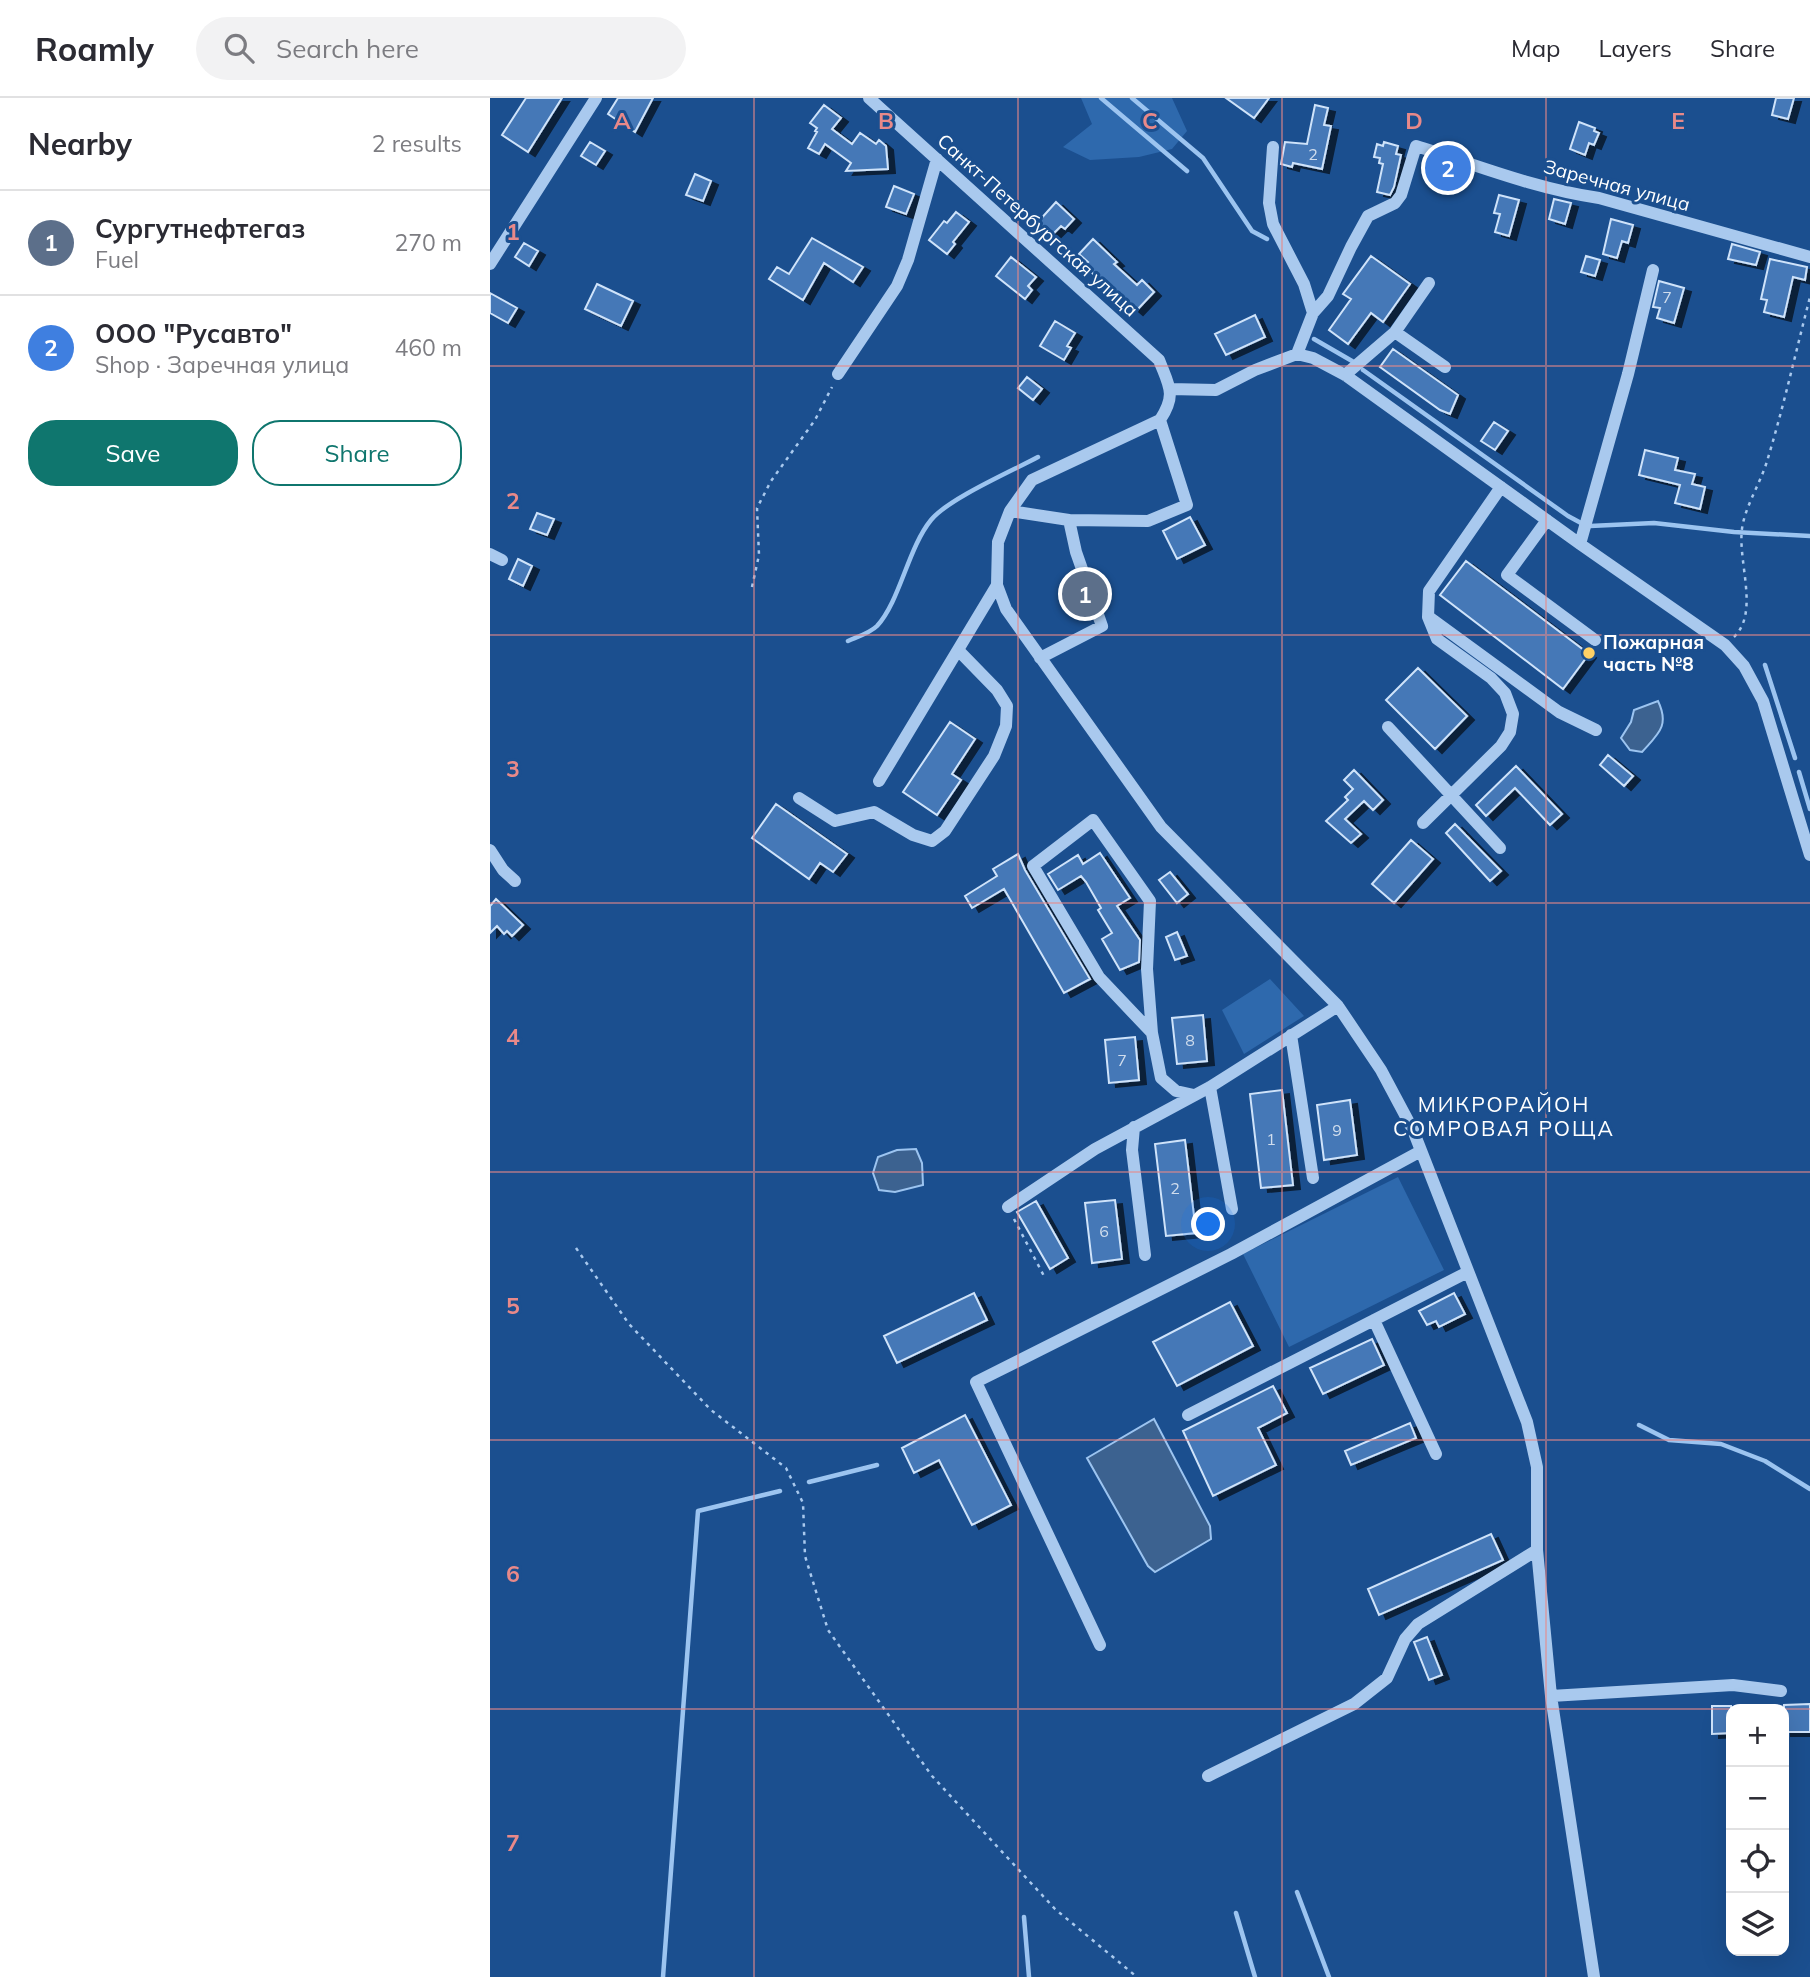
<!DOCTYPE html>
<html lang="en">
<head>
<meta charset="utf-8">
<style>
	:root { --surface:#fff; --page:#f2f2f3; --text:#2b2b33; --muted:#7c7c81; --line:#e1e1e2; --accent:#0f766e }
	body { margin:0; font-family:Mulish,sans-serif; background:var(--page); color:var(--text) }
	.controls { position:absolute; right:21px; bottom:21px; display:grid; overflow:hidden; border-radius:14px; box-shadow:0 7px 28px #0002 }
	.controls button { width:63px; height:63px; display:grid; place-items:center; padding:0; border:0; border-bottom:2px solid var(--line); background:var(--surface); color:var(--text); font:35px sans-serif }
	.you { position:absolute; left:719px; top:1127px; width:24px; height:24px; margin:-18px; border:5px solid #fff; border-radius:50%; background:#1a73e8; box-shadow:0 0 0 10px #1a73e833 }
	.badge { display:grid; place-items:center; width:46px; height:46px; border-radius:50%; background:var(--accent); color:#fff; font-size:23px; font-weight:700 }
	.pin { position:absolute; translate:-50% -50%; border:4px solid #fff; box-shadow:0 2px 7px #0006 }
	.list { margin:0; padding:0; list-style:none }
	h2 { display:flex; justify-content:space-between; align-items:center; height:91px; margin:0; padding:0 28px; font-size:30px }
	h2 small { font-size:23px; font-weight:400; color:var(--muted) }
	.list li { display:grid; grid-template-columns:46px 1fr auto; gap:21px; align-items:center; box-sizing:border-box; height:105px; padding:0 28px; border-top:2px solid var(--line) }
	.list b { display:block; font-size:26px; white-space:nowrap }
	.list p { margin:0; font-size:23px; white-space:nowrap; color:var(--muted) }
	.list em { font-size:23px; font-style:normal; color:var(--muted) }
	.actions { display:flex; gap:14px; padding:21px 28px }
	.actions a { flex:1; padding:16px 0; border:2px solid var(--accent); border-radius:28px; text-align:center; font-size:24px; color:var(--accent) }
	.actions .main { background:var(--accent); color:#fff }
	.icon { flex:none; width:38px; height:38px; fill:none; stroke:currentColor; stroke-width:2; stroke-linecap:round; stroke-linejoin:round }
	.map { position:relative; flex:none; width:1320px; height:1879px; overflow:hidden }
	header { display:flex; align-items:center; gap:42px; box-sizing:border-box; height:98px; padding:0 35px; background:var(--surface); border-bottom:2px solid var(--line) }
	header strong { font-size:33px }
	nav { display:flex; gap:38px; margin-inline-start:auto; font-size:24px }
	.search { width:490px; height:63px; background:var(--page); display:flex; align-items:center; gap:18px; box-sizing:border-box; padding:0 24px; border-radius:38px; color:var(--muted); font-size:26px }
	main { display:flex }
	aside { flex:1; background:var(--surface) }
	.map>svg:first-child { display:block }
	.green { fill:#2e69ad }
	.water { fill:#3c6290; stroke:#9cc4f0; stroke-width:2 }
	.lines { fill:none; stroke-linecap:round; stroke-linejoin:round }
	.stream { stroke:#9cc4f0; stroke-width:4.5 }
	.building { fill:#4478b7; stroke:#cfe3fa; stroke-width:2; filter:url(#shadow) }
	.path { stroke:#a9c9ee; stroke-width:2.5; stroke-dasharray:3.5 5; stroke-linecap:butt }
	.minor { stroke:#a9c9ee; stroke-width:12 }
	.grid { fill:none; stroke:#e88989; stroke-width:2; stroke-opacity:0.55 }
	.poi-dot { fill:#ffd166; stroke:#1b4f8f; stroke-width:2.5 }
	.labels { text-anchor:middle; stroke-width:6; stroke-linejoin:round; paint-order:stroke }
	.number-label { font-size:16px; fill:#d0dded }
	.street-label { font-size:19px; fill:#fff; stroke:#1b4f8f }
	.poi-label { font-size:19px; font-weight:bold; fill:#fff; stroke:#1b4f8f; text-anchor:start }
	.neighbourhood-label { font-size:21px; letter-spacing:2px; fill:#fff; stroke:#1b4f8f }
	.grid-label { font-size:23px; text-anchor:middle; font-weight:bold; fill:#e88989; stroke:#1b4f8f; stroke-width:6; stroke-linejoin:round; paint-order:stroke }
</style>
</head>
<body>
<header>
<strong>Roamly</strong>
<div class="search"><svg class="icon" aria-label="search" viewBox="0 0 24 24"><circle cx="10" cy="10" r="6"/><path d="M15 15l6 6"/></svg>Search here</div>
<nav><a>Map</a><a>Layers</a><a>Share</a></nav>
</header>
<main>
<aside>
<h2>Nearby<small>2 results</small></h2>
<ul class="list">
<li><span class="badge" style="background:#5c6f8a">1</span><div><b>Сургутнефтегаз</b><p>Fuel</p></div><em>270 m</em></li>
<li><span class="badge" style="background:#3f7fe0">2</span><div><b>ООО &quot;Русавто&quot;</b><p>Shop · Заречная улица</p></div><em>460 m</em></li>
</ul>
<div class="actions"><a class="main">Save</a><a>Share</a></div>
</aside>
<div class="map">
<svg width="1320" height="1879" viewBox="0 0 1320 1879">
	<defs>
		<filter id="shadow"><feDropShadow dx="7" dy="4" stdDeviation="0" flood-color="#0009"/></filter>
	</defs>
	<rect width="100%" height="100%" fill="#1b4f8f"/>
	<path class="green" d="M591 0H682L697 33 682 51 649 59 600 62 573 49 602 26Z
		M780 881 814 918 754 956 732 912Z
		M908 1079 954 1172 799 1249 753 1156Z"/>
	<path class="water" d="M1168 603C1180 628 1168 636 1152 654L1140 652 1131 640 1141 624 1144 612Z
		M426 1051 432 1065 433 1087 405 1094 389 1092 383 1075 388 1059 407 1052Z
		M664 1321 720 1428 721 1441 665 1474 658 1468 597 1360Z"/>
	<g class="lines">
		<path class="stream" d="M611 0 697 73
			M642 0 713 60 762 133 777 141
			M824 241 862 263
			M873 272 1078 418 1091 425
			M1100 428 1164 425 1244 434 1320 438
			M358 543C367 539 380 535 387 528 410 503 418 450 441 422 458 401 522 373 548 359
			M1275 567 1305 660
			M1309 674 1320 711
			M1149 1327 1179 1342 1231 1346 1275 1363 1320 1391
			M319 1384 387 1367
			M807 1794 839 1879
			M746 1815 765 1879
			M534 1819 539 1879
			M173 1879 208 1413 290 1393"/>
	</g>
	<path class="building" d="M36 0H72L38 54 12 37Z
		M128 0H163L145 34 118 16Z
		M736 0H779L764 20Z
		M1286 0H1304L1298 21 1282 17Z
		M334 7 351 20 342 31 362 46 370 35 386 46 389 42 396 48 398 71 356 73 361 65 335 46 329 56 318 50 327 34 325 33 327 30 320 25Z
		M825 7 838 10 834 27 841 28 832 71 803 65 802 69 791 66 795 44 817 46Z
		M1089 24 1105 30 1104 33 1109 35 1104 47 1099 45 1095 57 1080 51Z
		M100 44 115 53 106 67 91 58Z
		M894 44 908 48 906 56 911 57 904 89 900 97 887 94 893 66 889 65 890 60 884 59 887 46 893 48Z
		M949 65 970 72 966 85 946 79Z
		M205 76 221 83 213 103 196 97Z
		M404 88 424 96 416 116 396 109Z
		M1009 97 1029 102 1019 138 1005 134 1010 116 1004 115Z
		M1064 101 1081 105 1075 126 1059 121Z
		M566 104 584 121 575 131 571 128 562 137 548 124Z
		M466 114 479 124 463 144 465 146 457 156 439 142 454 123 457 125Z
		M1121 121 1143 127 1138 145 1132 143 1127 160 1113 156Z
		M322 140 373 169 363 184 334 165 313 202 279 181 287 169 299 176Z
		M603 141 627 164 624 166 647 187 652 182 664 194 646 213 594 168 598 164 589 156Z
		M34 145 48 153 39 168 25 159Z
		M1242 146 1270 154 1266 167 1238 161Z
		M881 158 920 186 893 224 881 215 858 246 839 232 861 201 853 196Z
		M1096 158 1110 162 1105 178 1091 174Z
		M521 159 546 179 538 188 542 192 535 201 506 178Z
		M1280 161 1317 169 1315 182 1303 179 1294 219 1274 214 1277 202 1271 201Z
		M1169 183 1194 190 1184 225 1167 220 1170 210 1163 209Z
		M107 186 143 203 131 228 95 211Z
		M0 195 27 210 18 225 0 215Z
		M765 217 775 239 736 257 725 236Z
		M565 223 585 235 577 248 581 250 574 262 550 248Z
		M903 251 968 297 960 316 950 312 890 269Z
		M537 279 552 291 543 302 528 290Z
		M1004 324 1018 333 1005 352 991 343Z
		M1155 352 1188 360 1185 372 1205 376 1202 386 1215 389 1210 411 1185 405 1190 387 1149 377Z
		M47 415 64 421 57 437 40 431Z
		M700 419 715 447 687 461 673 433Z
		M28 461 42 468 33 488 19 481Z
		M976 463 1099 556 1073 591 950 497Z
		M928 570 977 618 945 651 896 602Z
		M460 624 485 641 462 676 471 682 447 717 413 694Z
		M1118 657 1143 678 1134 688 1110 667Z
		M1026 668 1072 716 1060 727 1025 690 996 718 986 707Z
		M864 672 893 702 883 712 874 703 855 721 871 736 861 745 836 723 858 702 855 699 863 691 854 682Z
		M286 706 357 756 343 774 330 765 319 781 262 740Z
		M965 726 1011 773 1000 783 956 735Z
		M921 742 943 761 904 805 882 786Z
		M610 755 640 800 627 808 650 842 649 864 630 872 612 841 622 835 608 812 611 810 596 784 591 778 568 792 558 776 588 757 593 766Z
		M528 756 535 772 600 881 574 895 514 791 482 810 475 798 507 778 503 771Z
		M680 774 698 796 687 805 669 782Z
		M6 801 33 827 22 838 17 833 14 836 7 828 0 835V808Z
		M687 834 697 858 685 862 676 839Z
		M713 917 717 963 687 966 682 920Z
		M645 939 649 982 619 985 615 942Z
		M792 992 803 1087 771 1090 760 996Z
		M860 1002 867 1057 834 1062 827 1007Z
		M695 1042 706 1135 676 1138 665 1046Z
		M625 1102 632 1161 602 1165 595 1105Z
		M546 1103 578 1160 560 1171 527 1114Z
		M484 1195 497 1222 407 1265 394 1238Z
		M964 1195 975 1216 949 1229 946 1223 937 1227 929 1213Z
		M740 1204 763 1248 687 1288 663 1244Z
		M882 1241 894 1267 833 1296 820 1270Z
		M783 1288 797 1315 768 1330 786 1367 723 1398 693 1333Z
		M475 1317 521 1407 482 1427 449 1362 424 1375 412 1350Z
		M920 1325 926 1340 861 1367 855 1353Z
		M1001 1436 1013 1462 889 1517 878 1491Z
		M937 1539 952 1577 939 1582 924 1544Z
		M1320 1606V1634H1294V1607Z
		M1222 1608H1241V1635L1222 1636Z"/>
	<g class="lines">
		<path class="path" d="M262 489 269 457 267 410 281 383 325 322 342 289
			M1244 539C1271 513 1245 459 1253 425 1258 403 1272 382 1278 360 1294 307 1306 253 1320 199
			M524 1121 555 1180
			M86 1150 139 1226 221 1312 296 1370 313 1405 315 1458 338 1532 442 1678 565 1811 647 1879"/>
		<path class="minor" d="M379 0 669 262C679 288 687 296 670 322L542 382 520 413 508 444 507 487 516 511 671 729 848 908 891 972 923 1032 1037 1324 1047 1369V1452L1061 1598 1104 1879
			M783 49 779 105 783 126 814 186 823 215 807 256
			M0 166 106 0
			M823 215 838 198 861 149 878 118 905 105 911 97 926 48C986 67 1046 91 1109 100L1320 159
			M905 234 955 269
			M348 276 407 188 418 162 447 61
			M855 277 905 234 939 185
			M680 291 726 292 765 272 807 256 823 260 855 277 1090 446 1235 547 1254 568 1273 603 1320 757
			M520 413 579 422 586 454 612 528 550 560
			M579 422 658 423 697 407 670 322
			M1057 422 1017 477 1105 542
			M1090 446 1138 276 1163 172
			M0 456 12 462
			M939 519 1069 614 1106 632
			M898 629 1010 750
			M389 683 507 487
			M309 700 345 723 384 714 423 737 442 743 455 733 504 658 516 628 517 608 507 592 468 552
			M933 725 1011 648 1020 634 1023 616 1015 595 1001 580 947 541 938 519 939 493 1011 389
			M0 752 13 772 25 783
			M662 935 657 871 660 803 603 722 543 768 609 879 662 935 671 980 686 993 704 997
			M801 937 823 1080
			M720 989 742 1111
			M644 1029 642 1052 655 1157
			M518 1109 605 1051 720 989 848 908
			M884 1222 946 1356
			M698 1317 978 1174
			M610 1547 486 1284 741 1156 931 1053
			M1061 1598 1243 1587 1291 1593
			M718 1678 864 1606 897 1580 915 1541 928 1526 1047 1452"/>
	</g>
	<path class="grid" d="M264 0V1879M528 0V1879M792 0V1879M1056 0V1879M0 268H1320M0 537H1320M0 805H1320M0 1074H1320M0 1342H1320M0 1611H1320"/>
	<circle class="poi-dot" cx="1099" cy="555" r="7"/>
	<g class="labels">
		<g class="number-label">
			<text x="823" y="62">2</text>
			<text x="1177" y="205">7</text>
			<text x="700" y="948">8</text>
			<text x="632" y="968">7</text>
			<text x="847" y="1038">9</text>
			<text x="781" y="1047">1</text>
			<text x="685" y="1096">2</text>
			<text x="614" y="1139">6</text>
		</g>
		<g class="street-label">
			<text transform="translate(1127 87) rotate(15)" y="7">Заречная улица</text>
			<text transform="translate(548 127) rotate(42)" y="7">Санкт-Петербургская улица</text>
		</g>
		<g class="poi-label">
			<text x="1113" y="551">Пожарная<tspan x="1113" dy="22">часть №8</tspan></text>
		</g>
		<g class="neighbourhood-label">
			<text x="1014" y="1014">МИКРОРАЙОН<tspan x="1014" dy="24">СОМРОВАЯ РОЩА</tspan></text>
		</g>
	</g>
	<g class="grid-label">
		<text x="132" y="31">A</text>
		<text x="396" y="31">B</text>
		<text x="660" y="31">C</text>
		<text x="924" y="31">D</text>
		<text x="1188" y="31">E</text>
		<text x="23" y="142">1</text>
		<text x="23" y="411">2</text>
		<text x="23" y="679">3</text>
		<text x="23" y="947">4</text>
		<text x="23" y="1216">5</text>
		<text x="23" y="1484">6</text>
		<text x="23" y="1753">7</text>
	</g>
</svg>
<div class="controls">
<button>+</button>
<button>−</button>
<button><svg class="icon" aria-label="locate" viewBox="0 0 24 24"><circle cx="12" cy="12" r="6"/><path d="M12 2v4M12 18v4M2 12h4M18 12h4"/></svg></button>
<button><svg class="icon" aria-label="layers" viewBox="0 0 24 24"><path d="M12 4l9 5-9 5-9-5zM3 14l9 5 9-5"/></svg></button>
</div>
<div class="you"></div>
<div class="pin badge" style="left:595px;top:496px;background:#5c6f8a">1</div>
<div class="pin badge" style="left:958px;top:70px;background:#3f7fe0">2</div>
</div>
</main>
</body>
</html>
